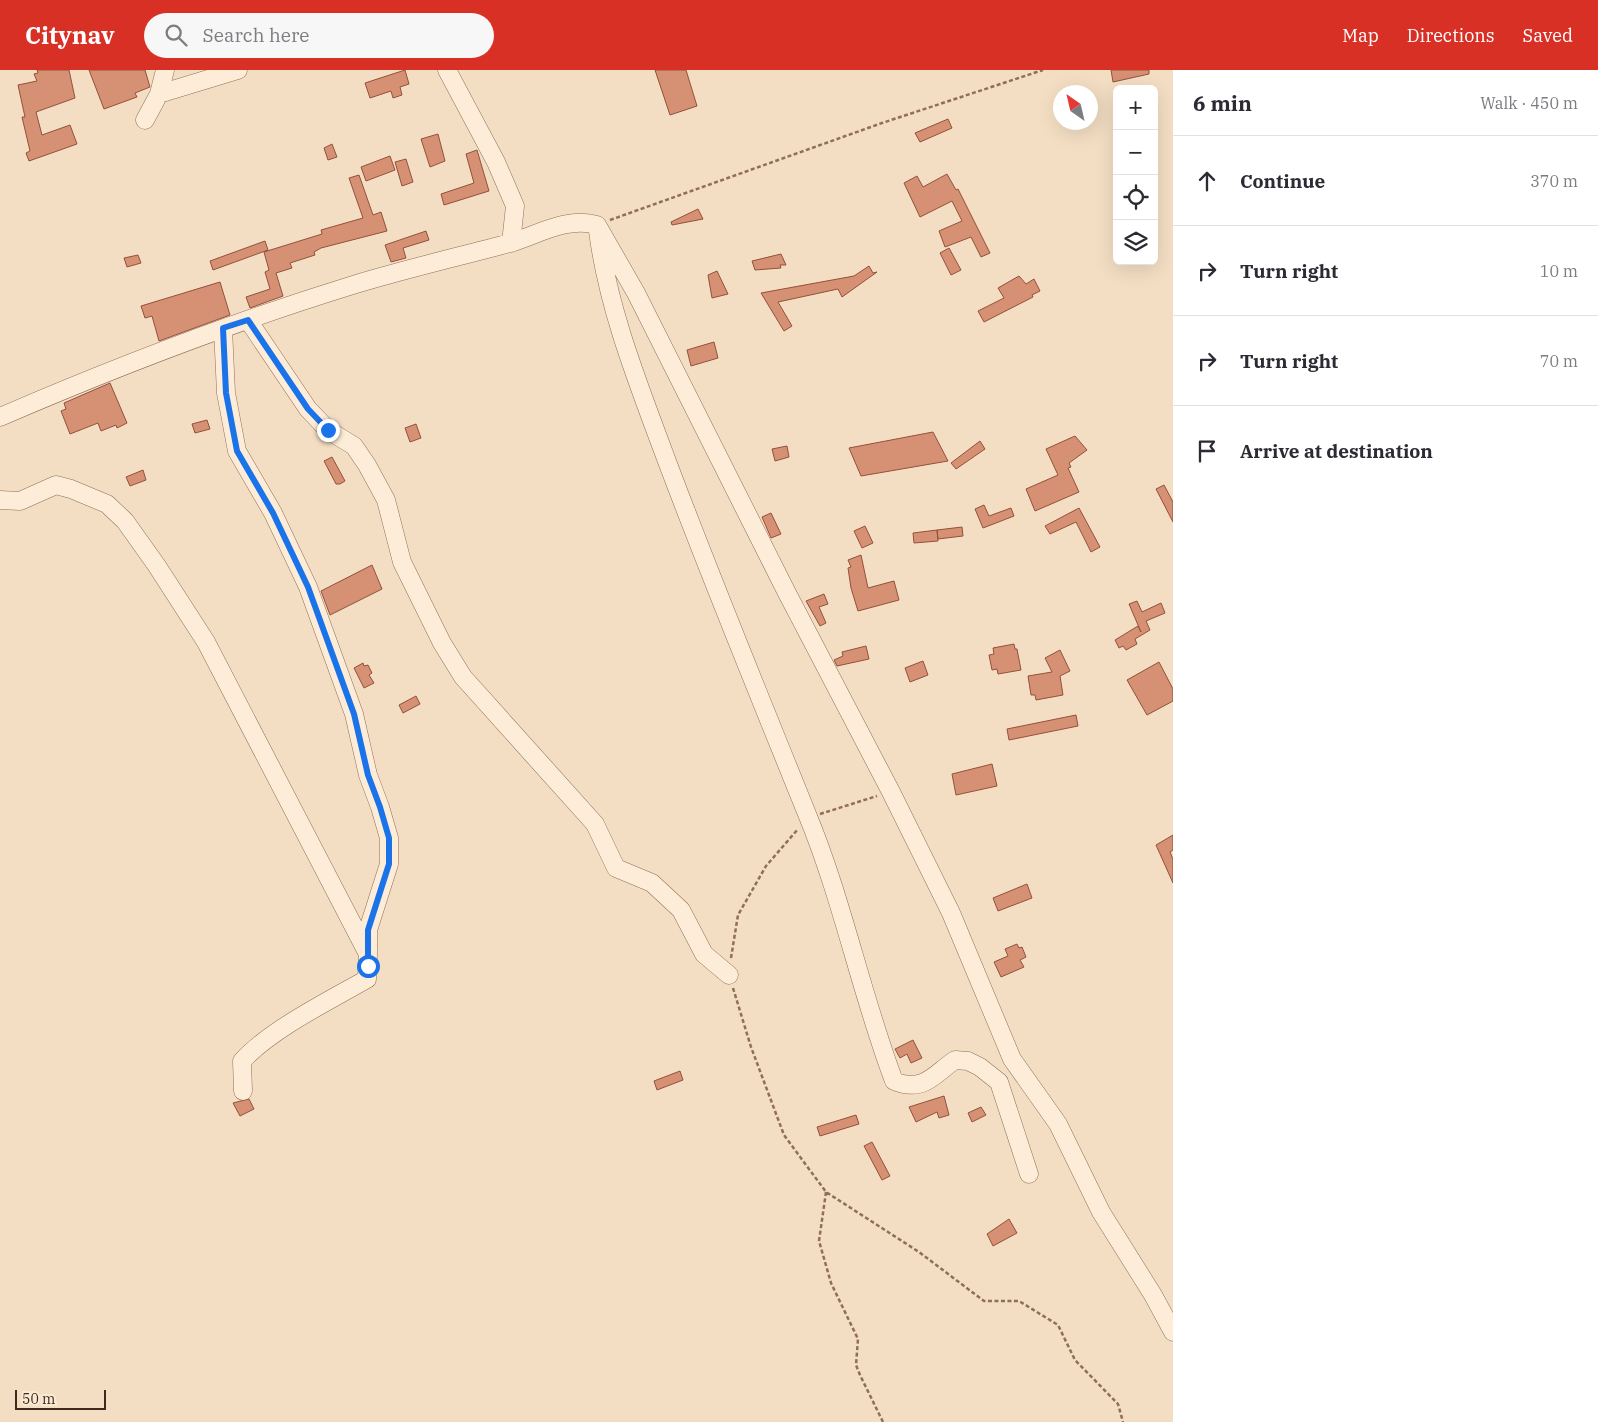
<!DOCTYPE html>
<html lang="en">
<head>
<meta charset="utf-8">
<style>
	:root { --surface:#fff; --page:#f7f7f7; --text:#2b2b33; --muted:#7c7c81; --line:#e1e1e2; --accent:#d93025 }
	body { margin:0; font-family:"IBM Plex Serif",serif; background:var(--page); color:var(--text) }
	.controls { position:absolute; right:15px; top:15px; display:grid; overflow:hidden; border-radius:8px; box-shadow:0 5px 20px #0002 }
	.controls button { width:45px; height:45px; display:grid; place-items:center; padding:0; border:0; border-bottom:1px solid var(--line); background:var(--surface); color:var(--text); font:25px sans-serif }
	.compass { position:absolute; left:1053px; top:15px; width:45px; height:45px; border-radius:50%; background:var(--surface); box-shadow:0 5px 20px #0002; rotate:326deg }
	.scale { position:absolute; left:15px; bottom:12px; width:91px; box-sizing:border-box; padding-left:5px; border:2px solid #3f291d; border-top:0; font-size:14px; line-height:18px; white-space:nowrap; color:#3f291d; -webkit-text-stroke:4px #faead4; paint-order:stroke }
	.stop { position:absolute; width:15px; height:15px; margin:-11px; border:4px solid #1a73e8; border-radius:50%; background:#fff }
	.stop.end { background:#1a73e8; border-color:#fff; box-shadow:0 1px 5px #0008 }
	.list { margin:0; padding:0; list-style:none }
	h2 { display:flex; justify-content:space-between; align-items:center; height:65px; margin:0; padding:0 20px; font-size:21px }
	h2 small { font-size:16px; font-weight:400; color:var(--muted) }
	.list li { display:grid; grid-template-columns:32px 1fr auto; gap:15px; align-items:center; box-sizing:border-box; height:90px; padding:0 20px; border-top:1px solid var(--line) }
	.list b { display:block; font-size:19px; white-space:nowrap }
	.list em { font-size:16px; font-style:normal; color:var(--muted) }
	.icon { flex:none; width:28px; height:28px; fill:none; stroke:currentColor; stroke-width:2; stroke-linecap:round; stroke-linejoin:round }
	.map { position:relative; flex:none; width:1173px; height:1352px; overflow:hidden }
	header { display:flex; align-items:center; gap:30px; box-sizing:border-box; height:70px; padding:0 25px; background:var(--accent); color:#fff }
	header strong { font-size:24px }
	nav { display:flex; gap:28px; margin-inline-start:auto; font-size:18px }
	.search { width:350px; height:45px; background:var(--page); display:flex; align-items:center; gap:12px; box-sizing:border-box; padding:0 18px; border-radius:28px; color:var(--muted); font-size:19px }
	main { display:flex }
	aside { flex:1; background:var(--surface) }
	.map>svg:first-child { display:block }
	.building { fill:#d69074; stroke:#93513a }
	.lines { fill:none; stroke-linecap:round; stroke-linejoin:round }
	.minor-casing { stroke:#916e57; stroke-width:19 }
	.path { stroke:#916e57; stroke-width:2.5; stroke-dasharray:4 2.5; stroke-linecap:butt }
	.minor { stroke:#fdedd8; stroke-width:18 }
	.route { stroke:#1a73e8; stroke-width:6 }
</style>
</head>
<body>
<header>
<strong>Citynav</strong>
<div class="search"><svg class="icon" aria-label="search" viewBox="0 0 24 24"><circle cx="10" cy="10" r="6"/><path d="M15 15l6 6"/></svg>Search here</div>
<nav><a>Map</a><a>Directions</a><a>Saved</a></nav>
</header>
<main>
<div class="map">
<svg width="1173" height="1352" viewBox="0 0 1173 1352">
	<rect width="100%" height="100%" fill="#f3dec3"/>
	<path class="building" d="M37 0H69L75 28 36 42 42 65 70 55 77 74 29 91 26 83 30 81 22 47H25L18 15 37 11 34 4 38 3Z
		M89 0H145L150 17 135 23 137 27 104 39Z
		M405 0 409 14 400 17 402 25 393 28 391 21 370 28 365 13Z
		M655 0H686L697 36 670 45Z
		M1111 0H1149V4L1113 12Z
		M948 49 952 58 920 72 915 63Z
		M438 64 445 91 430 97 421 69Z
		M332 74 337 87 328 90 324 78Z
		M477 80 489 121 444 135 441 124 474 113 466 84Z
		M390 86 395 100 366 111 361 97Z
		M406 89 413 112 402 116 395 92Z
		M947 104 956 120 958 119 990 183 981 187 971 167 945 177 939 161 962 151 952 131 920 147 904 113 917 106 923 117Z
		M359 105 373 145 381 142 387 161 321 178 314 182 315 185 290 193 292 198 276 203 283 226 250 238 246 227 270 219 265 202 269 200 264 182 322 164 321 160 363 148 349 108Z
		M698 139 703 149 672 155 671 152Z
		M426 161 429 170 403 178 406 188 391 192 385 175Z
		M265 171 268 180 213 200 210 191Z
		M949 178 961 200 951 205 940 183Z
		M781 184 786 195H780L781 198 755 200 752 191Z
		M138 185 141 193 127 197 124 188Z
		M869 196 873 203 877 202 842 227 838 219 778 232 792 256 784 261 761 223 854 206Z
		M717 201 728 224 712 228 708 205Z
		M1019 206 1026 214 1034 209 1040 221 1032 225 1033 227 984 252 978 241 1004 228 998 218Z
		M220 212 230 245 159 271 152 246 145 248 141 236Z
		M714 272 718 288 691 296 687 280Z
		M110 313 127 353 117 358 116 355 101 361 98 353 70 364 61 341 66 339 64 333Z
		M207 350 210 359 195 363 192 354Z
		M416 354 421 368 410 372 405 358Z
		M933 362 948 391 861 406 849 378Z
		M1075 366 1087 380 1069 393 1071 397 1068 398 1079 422 1035 441 1026 419 1058 405 1046 379Z
		M980 371 985 379 956 399 951 393Z
		M787 376 789 387 775 391 772 379Z
		M332 387 345 411 340 414H336L324 391Z
		M143 400 146 410 130 416 126 407Z
		M1164 415 1173 432V452L1156 419Z
		M984 435 989 446 1011 438 1014 446 983 458 975 439Z
		M1079 438 1100 477 1091 482 1076 452 1050 464 1045 456Z
		M771 443 781 464 771 468 762 447Z
		M865 456 873 473 862 478 854 461Z
		M962 457 963 466 938 469 937 460Z
		M937 460 938 471 914 473 913 463Z
		M861 485 868 518 894 511 899 530 858 541 851 518 848 498 851 497 848 490Z
		M372 495 382 519 330 545 321 521Z
		M824 524 828 534 819 537 826 553 820 556 806 531Z
		M1137 531 1142 542 1161 533 1165 543 1146 551 1150 560 1135 569 1137 574 1126 580 1123 576 1119 578 1115 570 1138 556 1141 562 1129 534Z
		M1014 574 1015 579H1017L1021 600 998 604 997 599 992 600 989 585 994 584 993 578Z
		M866 576 869 589 837 596 834 590 843 586 842 582Z
		M1060 580 1070 601 1060 606 1063 625 1036 630 1035 625H1031L1028 606 1052 602 1045 588Z
		M923 591 928 605 910 612 905 598Z
		M1159 592 1173 619V631L1147 645 1127 610Z
		M363 593 364 596 368 595 372 603 369 605 374 613 364 618 354 598Z
		M416 626 420 634 403 643 399 635Z
		M1076 645 1078 656 1009 670 1007 659Z
		M992 694 997 716 956 725 952 704Z
		M1173 765V780L1170 782 1173 789V813L1156 775Z
		M1027 814 1032 828 998 841 993 828Z
		M1017 874 1019 878 1022 877 1026 887 1020 890 1024 897 1001 907 994 892 1008 886 1005 879Z
		M913 970 922 988 911 993 907 984 900 988 895 979Z
		M680 1001 683 1010 657 1020 654 1011Z
		M944 1026 949 1045 939 1048 937 1042 916 1052 909 1037Z
		M249 1029 254 1039 240 1046 233 1033Z
		M981 1037 986 1045 972 1052 968 1043Z
		M856 1045 859 1054 820 1066 817 1057Z
		M872 1072 890 1106 882 1110 864 1076Z
		M1009 1149 1017 1163 993 1176 987 1164Z"/>
	<g class="lines">
		<defs>
			<path id="minor" d="M447 0 496 92 515 136 511 173
				M159 24 238 0
				M145 50 159 24 165 0
				M598 161C608 239 638 313 665 386 710 506 759 625 807 744 843 831 861 924 894 1011 924 1023 933 1005 955 990L968 991 980 997 999 1012 1029 1104
				M248 250 308 339 328 360 354 376 367 395 386 430 402 492 442 573 463 607 595 754 616 798 652 813 681 840 704 884 729 905
				M223 259 226 323 237 381 273 443 308 517 354 644 368 705 380 737 389 768V794L368 860V883
				M0 347C116 297 233 252 353 215 405 199 458 187 510 173 537 165 568 146 597 155L636 223 787 523 891 722 951 843 1012 989 1058 1054 1101 1142 1153 1225 1173 1262
				M0 430 20 431 56 415 71 419 107 434 125 451 157 496 206 572 368 884 367 909C330 930 270 960 242 991L243 1021"/>
		</defs>
		<use href="#minor" class="minor-casing"/>
		<path class="path" d="M610 150 882 53 1043 0
			M820 744 877 726
			M731 888 738 845 766 796 798 759
			M733 918 751 977 784 1065 826 1122 919 1182 984 1231H1019L1058 1255 1075 1290 1118 1334 1123 1352
			M826 1122 819 1171 831 1213 858 1269 856 1295 860 1305 883 1352"/>
		<use href="#minor" class="minor"/>
	</g>
	<g class="lines">
		<path class="route" d="M328 360 308 339 248 250 223 258 226 323 237 381 273 443 308 517 354 644 368 705 380 737 389 768V794L368 860V896"/>
	</g>
</svg>
<div class="controls">
<button>+</button>
<button>−</button>
<button><svg class="icon" aria-label="locate" viewBox="0 0 24 24"><circle cx="12" cy="12" r="6"/><path d="M12 2v4M12 18v4M2 12h4M18 12h4"/></svg></button>
<button><svg class="icon" aria-label="layers" viewBox="0 0 24 24"><path d="M12 4l9 5-9 5-9-5zM3 14l9 5 9-5"/></svg></button>
</div>
<svg class="compass" viewBox="-18 -18 36 36"><path d="M0-13l5 13h-10z" fill="#e53935"/><path d="M0 13l5-13h-10z" fill="#7c7c81"/></svg>
<div class="scale">50 m</div>
<div class="stop" style="left:368px;top:896px"></div>
<div class="stop end" style="left:328px;top:360px"></div>
</div>
<aside>
<h2>6 min<small>Walk · 450 m</small></h2>
<ul class="list">
<li><svg class="icon" aria-label="ahead" viewBox="0 0 24 24"><path d="M12 20V5M6 11l6-6 6 6"/></svg><div><b>Continue</b></div><em>370 m</em></li>
<li><svg class="icon" aria-label="right" viewBox="0 0 24 24"><path d="M7 20v-9h11M14 6l5 5-5 5"/></svg><div><b>Turn right</b></div><em>10 m</em></li>
<li><svg class="icon" aria-label="right" viewBox="0 0 24 24"><path d="M7 20v-9h11M14 6l5 5-5 5"/></svg><div><b>Turn right</b></div><em>70 m</em></li>
<li><svg class="icon" aria-label="arrive" viewBox="0 0 24 24"><path d="M6 21V4h12l-3 4 3 4H6"/></svg><div><b>Arrive at destination</b></div></li>
</ul>
</aside>
</main>
</body>
</html>
